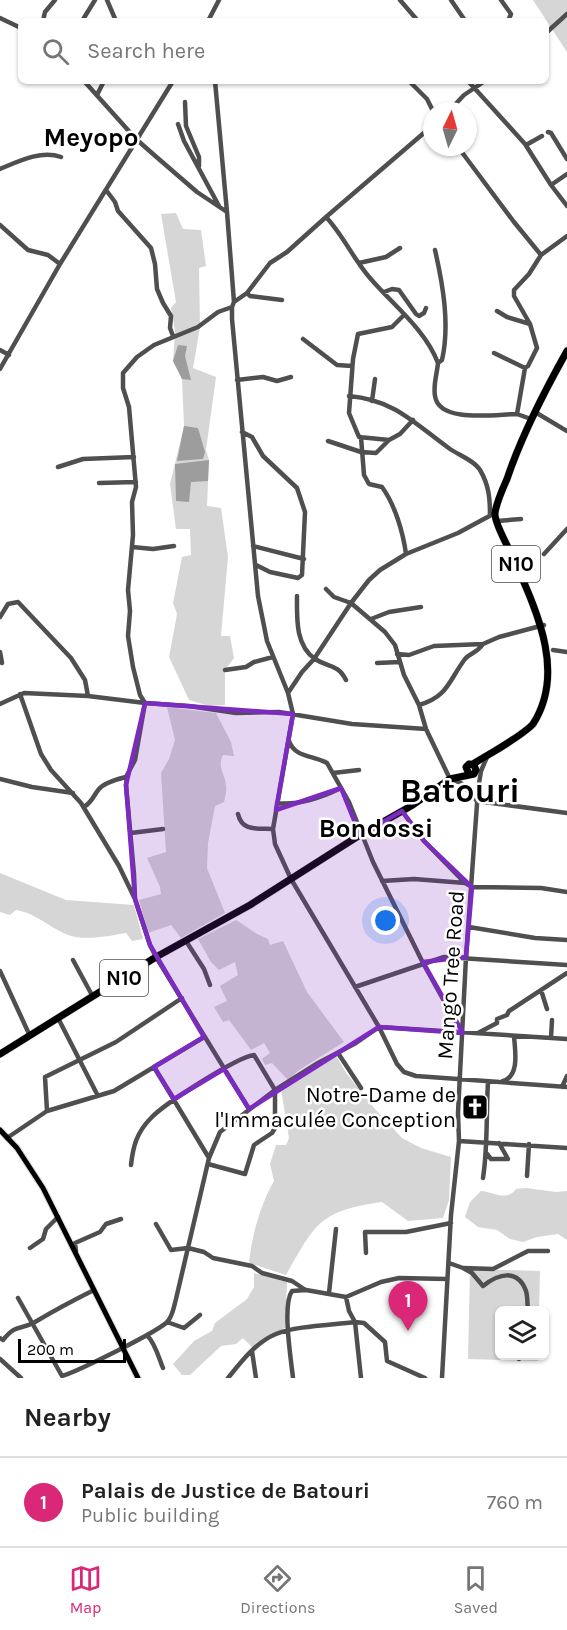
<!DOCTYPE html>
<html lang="en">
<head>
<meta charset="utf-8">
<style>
	:root { --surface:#fff; --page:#f2f2f2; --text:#222; --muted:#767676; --line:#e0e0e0; --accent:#db2777 }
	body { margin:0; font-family:Karla,sans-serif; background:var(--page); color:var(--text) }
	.controls { position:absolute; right:18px; bottom:18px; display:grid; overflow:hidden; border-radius:9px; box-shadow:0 2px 4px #0004 }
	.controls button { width:54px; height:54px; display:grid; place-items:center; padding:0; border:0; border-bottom:2px solid var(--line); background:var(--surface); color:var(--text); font:30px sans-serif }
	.compass { position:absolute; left:423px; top:102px; width:54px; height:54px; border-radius:50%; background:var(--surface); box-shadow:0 2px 4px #0004; rotate:5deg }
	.scale { position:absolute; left:18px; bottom:15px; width:108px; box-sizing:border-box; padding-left:6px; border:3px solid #000; border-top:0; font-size:16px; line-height:21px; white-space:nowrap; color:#000; -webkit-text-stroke:4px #fff; paint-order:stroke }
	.you { position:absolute; left:386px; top:921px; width:21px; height:21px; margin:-15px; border:4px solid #fff; border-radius:50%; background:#1a73e8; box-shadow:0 0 0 9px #1a73e833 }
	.badge { display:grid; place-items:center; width:39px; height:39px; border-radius:50%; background:var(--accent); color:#fff; font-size:20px; font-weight:700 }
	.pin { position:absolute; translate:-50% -50px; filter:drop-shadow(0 2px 3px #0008) }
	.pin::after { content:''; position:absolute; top:32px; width:21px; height:18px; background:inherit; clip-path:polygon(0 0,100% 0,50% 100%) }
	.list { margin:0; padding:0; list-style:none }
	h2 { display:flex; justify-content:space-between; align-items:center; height:78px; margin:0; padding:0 24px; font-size:26px }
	h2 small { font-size:20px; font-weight:400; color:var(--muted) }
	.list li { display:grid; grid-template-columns:39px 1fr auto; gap:18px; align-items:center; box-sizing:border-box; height:90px; padding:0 24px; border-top:2px solid var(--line) }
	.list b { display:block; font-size:22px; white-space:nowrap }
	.list p { margin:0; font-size:20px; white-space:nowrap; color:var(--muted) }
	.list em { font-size:20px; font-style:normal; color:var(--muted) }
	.icon { flex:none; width:33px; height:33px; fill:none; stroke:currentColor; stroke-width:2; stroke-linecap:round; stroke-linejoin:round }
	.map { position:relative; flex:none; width:567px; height:1378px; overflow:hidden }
	.search { position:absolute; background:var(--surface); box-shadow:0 2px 4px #0004; left:18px; right:18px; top:18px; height:66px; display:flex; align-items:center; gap:15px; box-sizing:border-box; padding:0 21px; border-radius:9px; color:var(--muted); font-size:22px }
	.sheet { height:168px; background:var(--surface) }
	nav { display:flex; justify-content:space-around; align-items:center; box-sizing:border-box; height:84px; border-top:2px solid var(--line); background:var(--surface); font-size:16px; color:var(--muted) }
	nav a { display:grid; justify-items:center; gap:3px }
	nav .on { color:var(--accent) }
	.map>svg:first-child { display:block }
	.green { fill:#d6d6d6 }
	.water { fill:#9d9d9d }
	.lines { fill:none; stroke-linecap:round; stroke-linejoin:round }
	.major-casing { stroke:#dbdbdb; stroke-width:7 }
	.highway-casing { stroke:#dbdbdb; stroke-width:8 }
	.minor { stroke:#4f4f4f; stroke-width:4.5 }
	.major { stroke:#000; stroke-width:5 }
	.highway { stroke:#000; stroke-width:7 }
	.marked { fill:#7b2cbf; fill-opacity:0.2; stroke:#7b2cbf; stroke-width:4.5; stroke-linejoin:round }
	.labels { text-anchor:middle; stroke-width:5; stroke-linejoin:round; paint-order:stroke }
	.shield { fill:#fff; stroke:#4c4c4c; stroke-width:1.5 }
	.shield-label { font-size:21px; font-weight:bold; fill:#000 }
	.street-label { font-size:22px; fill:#000; stroke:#fff }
	.poi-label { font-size:22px; fill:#000; stroke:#fff; text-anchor:end }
	.quarter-label { font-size:26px; font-weight:bold; fill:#000; stroke:#fff }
	.town-label { font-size:34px; font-weight:bold; fill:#000; stroke:#fff }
</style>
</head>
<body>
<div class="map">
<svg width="567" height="1378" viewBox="0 0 567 1378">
	<rect width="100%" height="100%" fill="#fff"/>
	<path class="green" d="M533 0H567V52Z
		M176 213 183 229 201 230 206 266 199 268 200 327 193 368 216 377 206 450 209 460 207 506 221 508 228 557 221 636H230L234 658 225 670V705L209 706 189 700 169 657 177 614 173 603 182 557 191 555 190 529H176L170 484 184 426 182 379 173 361 175 331 171 308 176 302 161 214Z
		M167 707 216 713 231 742 234 756 223 755C217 767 225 774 226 786 227 791 225 797 224 802L215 806 208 843 207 868 225 913 181 938 171 925 148 933 139 900 161 894 160 887 147 858 166 852 161 773 169 759 175 740Z
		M0 873 66 900 134 905 143 939 132 941 126 933C109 936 85 941 68 935 50 928 36 913 16 910L10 915 0 912Z
		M236 920 257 934 268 939 270 945 283 941 307 992 344 1042 299 1070 288 1080 272 1063 265 1065 262 1059 270 1053 264 1043 251 1050 229 1020 223 1022 214 1007 227 1001 220 986 238 975 235 962 219 970 211 962 198 939Z
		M336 1056 347 1074 375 1109 402 1138 421 1148 451 1157 449 1200 443 1218 408 1221 382 1202C319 1211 316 1223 286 1275L249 1263C251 1238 261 1203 274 1181L270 1164 276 1145H286L289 1138 281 1089Z
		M526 1188 556 1192 567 1191V1240L558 1234 537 1237 523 1242 510 1239 497 1230 478 1227 465 1217 470 1202 481 1191C494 1192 507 1202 516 1189Z
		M470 1269 540 1271 539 1310H500V1356H538V1361L468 1359Z
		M254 1273 287 1282 285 1328 252 1347 243 1338 236 1344 221 1346 190 1375H182L173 1364 194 1341 212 1331 215 1323 247 1299 254 1287Z"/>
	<path class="water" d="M178 345 187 346 185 356 191 380 182 379 173 361Z
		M184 426 198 428 205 452 203 459 177 461Z
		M209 460 208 481 191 482 189 502 176 501 175 464Z"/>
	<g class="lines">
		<defs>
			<path id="major" d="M0 1130 17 1148 43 1188 138 1378"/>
			<path id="highway" d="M473 764C489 754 521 737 533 724 567 671 535 608 512 555 508 547 494 522 495 513 496 505 503 488 507 479 522 434 544 392 567 351
				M0 1054 156 957 250 905 360 835 411 806 450 779 474 774 476 770 474 765 469 764 466 767 469 774"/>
		</defs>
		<use href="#major" class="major-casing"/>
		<use href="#highway" class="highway-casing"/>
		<path class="minor" d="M107 0 116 21
			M400 0 418 21
			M451 0 464 19 459 21
			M501 0 511 14 508 21
			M0 18 21 28
			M43 21 45 12 55 0
			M82 21 95 0
			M208 21 219 0
			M546 33 567 14
			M84 81 136 139 153 154 197 192 227 212 234 302 232 307V319L258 596 267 641 288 693 293 714 273 829 275 844 291 879 379 1027 397 1064 404 1072 416 1076 567 1087
			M215 81 227 212
			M409 81 427 99 433 111
			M468 81 525 144 551 185 567 206
			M97 95 104 81
			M185 102 186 126 199 157V166
			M449 111 464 95 485 81
			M178 124 184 141 219 206
			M432 126 326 217C343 235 354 260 370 278 393 305 425 329 438 363L442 360C450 325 443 285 435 250
			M548 132 551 133 567 159
			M526 145 542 136
			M458 147 514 222 541 255
			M0 169C19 161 41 150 61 157
			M551 185 567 174
			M106 190 115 202 118 211 151 248 155 264 157 289 163 303 171 316 170 328 173 336
			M0 225 28 250 48 255 60 264
			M359 263 386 257 400 248
			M384 292 392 289 399 290 416 314 419 316 424 313 426 308
			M247 293 250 296 282 300
			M234 302 247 293 270 263 287 252 326 217
			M497 311 507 317 530 324
			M303 339 337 365 352 366
			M0 350 9 355
			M494 353 525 368 528 366 537 348 530 324 514 296V290L529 274 541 255 567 236
			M438 363C437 374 433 385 435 396 439 424 497 414 517 414
			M525 368 517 414 531 419
			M0 369 60 264 173 81
			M237 380 263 377 277 381 291 377
			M349 396C395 400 415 424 450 449 459 455 475 461 480 470 489 485 490 499 490 515
			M372 401 375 379
			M535 412 567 431
			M242 432 252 437 263 456 297 488 305 512 302 575 298 578 270 572 256 565
			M361 437 364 475 369 484 382 487C395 505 403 532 406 554
			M389 440 359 437 349 413 353 359 358 334 392 327 404 315
			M328 441 361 452 376 453 389 440 400 434 413 420
			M58 467 83 459 134 457
			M99 483 136 482
			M495 513 458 533 406 554 380 570 369 580 351 603 385 632 395 645 404 675 419 705 426 729 450 779 461 783 477 801 567 813
			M497 521 521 519
			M253 546 304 559
			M132 547 153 549 174 546
			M544 554 567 529
			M297 596C297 618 295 645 315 659 329 668 338 664 346 680
			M0 617 8 604 18 602 71 658 85 680 88 696
			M371 619 389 612 421 607
			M553 650 567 652
			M0 652 2 663
			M397 654 409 655 434 646 483 644 499 637 544 625
			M377 663 400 662
			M225 670 246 667 254 662 273 657
			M288 693 302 672 314 659 351 603 334 597 326 589
			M20 694 41 754 51 770 81 803 119 866 134 897
			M145 703 140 695 133 667 128 636 130 611 128 590 133 535 132 502 136 487 129 407 123 388V373L137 357 154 345 198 327 218 312 232 307
			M0 704 24 693 88 696 145 703
			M419 705C448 697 449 680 465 659 470 653 476 654 483 644
			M289 741C295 758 313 755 327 763L349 802 373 862 423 963 449 1010 458 1025 462 1027
			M333 773 359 770
			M0 779 32 787 73 793
			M277 803C297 806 323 797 341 788
			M84 807C93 801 93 796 99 789 105 782 118 779 126 777
			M402 811 424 841 465 883 472 887 541 888 567 892
			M238 814C242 832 258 828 273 829
			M131 833 163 829
			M382 881 414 879 465 883
			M469 927 535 938 567 940
			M186 941 204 969 210 985
			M73 960 93 997
			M0 971 30 1036
			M355 987 444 957 567 965
			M541 990 547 1009
			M58 1018 98 1096
			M478 1033 497 1023V1019L507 1015 509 1011 567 973
			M551 1038 552 1020
			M338 1053 361 1088
			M154 1067 209 1158
			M503 1081C520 1076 515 1050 514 1036
			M562 1087 567 1076
			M249 1109 156 957 150 945 135 899 134 874 126 785 127 775 135 760 145 703 189 706 236 713 279 712 352 724 426 729
			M47 1111 45 1077 116 1042 182 998
			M7 1138 47 1111 114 1091 204 1037
			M459 1141 567 1148
			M487 1154 491 1159H508L499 1143
			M131 1165C133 1146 137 1132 151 1118 164 1104 237 1057 254 1055L275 1090V1128L272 1133 254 1145 245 1174 208 1164
			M527 1176 529 1144
			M483 1178C488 1146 486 1114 488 1082
			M156 1224 171 1250 188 1248 204 1252 213 1258 252 1266 262 1273 292 1281 304 1289
			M30 1248 43 1239 46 1229 58 1217
			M76 1251 75 1243 100 1232 106 1224 121 1219
			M366 1253 365 1232H406L451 1223
			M449 1263 463 1268 493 1269 528 1251H548
			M463 1268 472 1273 483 1286C498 1274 518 1268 526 1291 528 1297 527 1305 528 1310
			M329 1293 336 1229
			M18 1298 62 1376C76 1372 160 1331 168 1321 173 1315 174 1306 176 1299L209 1158 220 1132 275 1090 318 1063 356 1043 379 1027 567 1039
			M167 1322 184 1328 200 1315
			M147 1335C156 1345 158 1356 163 1368
			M0 1338 3 1340C17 1323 19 1331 35 1322 55 1310 74 1300 94 1290
			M252 1351 256 1378
			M0 1359 21 1378
			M519 1359 521 1356
			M228 1378C241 1362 256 1342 276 1334 295 1326 332 1325 355 1322L349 1311 346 1297
			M293 1378C291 1359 282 1305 292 1291L306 1290 346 1297 381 1282 399 1278 447 1279
			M361 1378 355 1322 364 1323 385 1342 387 1361 425 1378
			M442 1378 451 1215 459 1141 458 1113 466 957 478 790 481 771 487 757"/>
		<use href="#major" class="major"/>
		<use href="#highway" class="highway"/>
	</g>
	<path class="marked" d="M145 703 293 714 276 810 341 788 360 835 402 811 424 841 472 887 466 957 423 962 463 1033 379 1027 249 1109 224 1069 174 1099 154 1067 204 1037 150 945 135 899 126 785Z"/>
	<defs>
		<symbol id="church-square" viewBox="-11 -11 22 22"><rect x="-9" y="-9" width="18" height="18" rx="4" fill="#000" stroke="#fff"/><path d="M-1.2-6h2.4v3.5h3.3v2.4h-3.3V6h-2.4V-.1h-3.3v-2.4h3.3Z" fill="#fff"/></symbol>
	</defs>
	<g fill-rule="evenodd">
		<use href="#church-square" x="460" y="1092" width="30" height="30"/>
	</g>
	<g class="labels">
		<g class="shield">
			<rect x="492" y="546" width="48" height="36" rx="4.5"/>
			<rect x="100" y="960" width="48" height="36" rx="4.5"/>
		</g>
		<g class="shield-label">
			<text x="516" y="571">N10</text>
			<text x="124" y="985">N10</text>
		</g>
		<g class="street-label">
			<text transform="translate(450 975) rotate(-86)" y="8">Mango Tree Road</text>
		</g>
		<g class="poi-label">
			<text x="456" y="1102">Notre-Dame de<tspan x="456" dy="25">l'Immaculée Conception</tspan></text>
		</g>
		<g class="quarter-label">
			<text x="91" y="146">Meyopo</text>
			<text x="376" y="837">Bondossi</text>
		</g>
		<g class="town-label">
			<text x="460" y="802">Batouri</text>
		</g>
	</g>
</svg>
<div class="controls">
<button><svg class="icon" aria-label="layers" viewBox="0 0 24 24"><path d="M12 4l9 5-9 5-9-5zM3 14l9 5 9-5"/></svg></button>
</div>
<svg class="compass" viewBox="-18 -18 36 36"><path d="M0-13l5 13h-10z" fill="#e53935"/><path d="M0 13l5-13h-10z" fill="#767676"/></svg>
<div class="scale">200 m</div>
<div class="you"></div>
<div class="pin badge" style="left:408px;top:1331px">1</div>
<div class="search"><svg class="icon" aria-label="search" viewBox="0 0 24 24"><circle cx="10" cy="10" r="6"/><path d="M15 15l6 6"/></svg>Search here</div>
</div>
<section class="sheet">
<h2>Nearby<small></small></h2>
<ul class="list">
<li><span class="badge">1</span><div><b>Palais de Justice de Batouri</b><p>Public building</p></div><em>760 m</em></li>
</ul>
</section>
<nav>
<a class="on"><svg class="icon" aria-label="map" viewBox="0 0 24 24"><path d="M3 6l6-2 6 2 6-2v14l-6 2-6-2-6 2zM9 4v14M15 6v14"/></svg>Map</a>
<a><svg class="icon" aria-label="directions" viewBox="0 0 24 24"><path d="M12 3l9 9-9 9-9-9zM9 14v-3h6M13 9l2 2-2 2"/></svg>Directions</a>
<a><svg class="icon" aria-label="saved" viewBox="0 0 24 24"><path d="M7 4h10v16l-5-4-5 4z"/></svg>Saved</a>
</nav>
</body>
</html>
